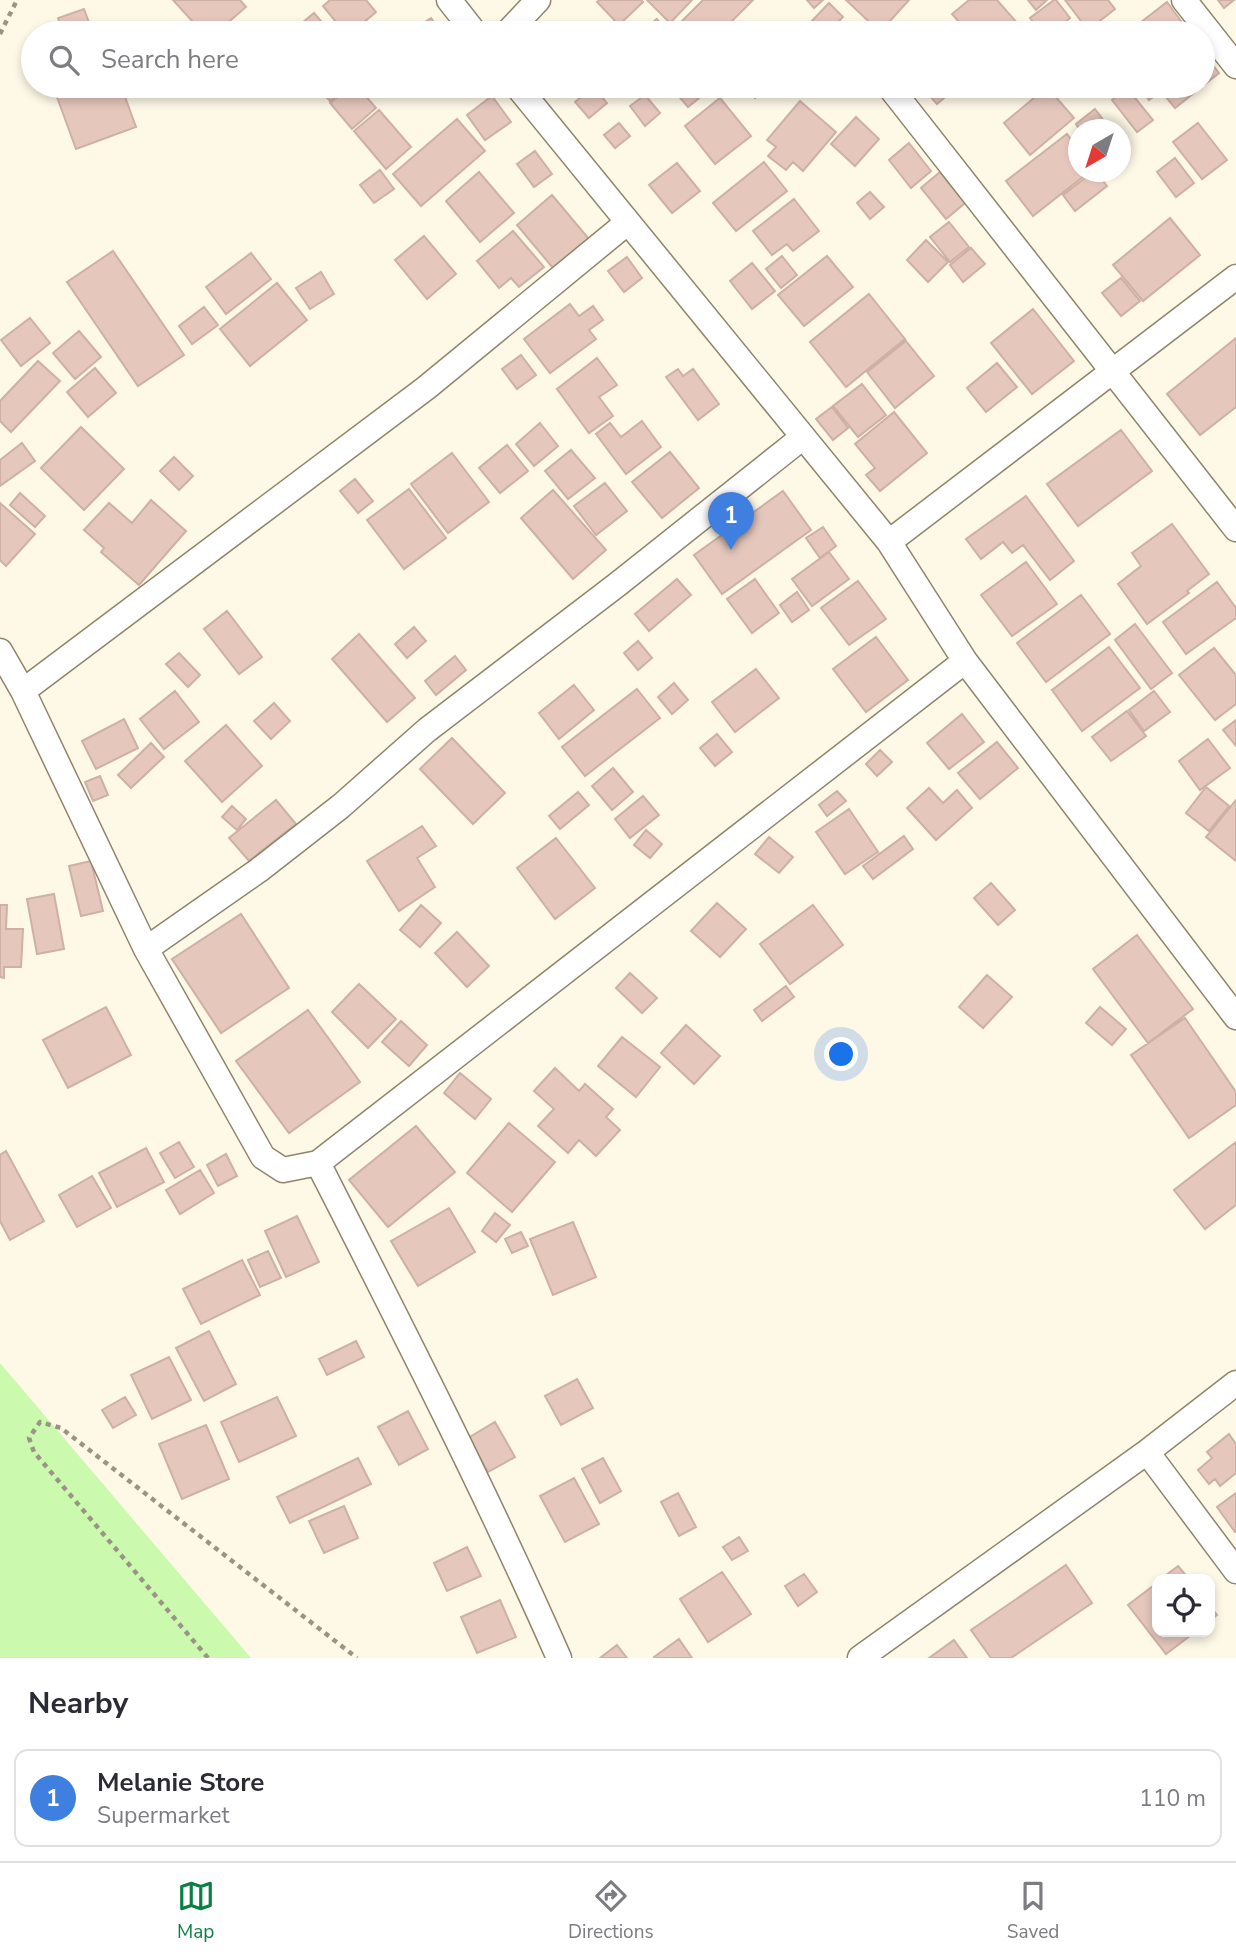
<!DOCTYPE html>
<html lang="en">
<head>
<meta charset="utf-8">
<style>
	:root { --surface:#fff; --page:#f7f7f7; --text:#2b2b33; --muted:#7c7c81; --line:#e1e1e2; --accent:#0b8043 }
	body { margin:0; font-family:"Nunito Sans",sans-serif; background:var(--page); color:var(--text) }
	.controls { position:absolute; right:21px; bottom:21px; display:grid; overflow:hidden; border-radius:14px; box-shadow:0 4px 10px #0003 }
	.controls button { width:63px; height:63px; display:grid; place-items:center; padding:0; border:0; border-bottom:2px solid var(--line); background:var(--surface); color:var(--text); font:35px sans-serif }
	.compass { position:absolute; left:1068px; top:119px; width:63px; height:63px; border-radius:50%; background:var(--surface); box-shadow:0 4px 10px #0003; rotate:219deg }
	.you { position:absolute; left:842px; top:1055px; width:24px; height:24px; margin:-18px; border:5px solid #fff; border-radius:50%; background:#1a73e8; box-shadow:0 0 0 10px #1a73e833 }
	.badge { display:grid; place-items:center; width:46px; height:46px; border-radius:50%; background:var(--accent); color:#fff; font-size:23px; font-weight:700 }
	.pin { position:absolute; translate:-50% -58px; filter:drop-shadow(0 2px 4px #0008) }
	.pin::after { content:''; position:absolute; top:37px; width:24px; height:21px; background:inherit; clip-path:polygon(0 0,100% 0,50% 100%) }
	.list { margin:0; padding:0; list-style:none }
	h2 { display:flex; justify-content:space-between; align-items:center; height:91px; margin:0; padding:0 28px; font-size:30px }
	h2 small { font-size:23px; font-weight:400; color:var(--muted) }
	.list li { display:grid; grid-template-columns:46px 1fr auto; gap:21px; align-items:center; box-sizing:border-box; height:98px; margin:0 14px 14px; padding:0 14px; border:2px solid var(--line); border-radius:14px }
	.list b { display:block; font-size:26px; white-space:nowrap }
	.list p { margin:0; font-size:23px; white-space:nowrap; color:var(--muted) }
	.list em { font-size:23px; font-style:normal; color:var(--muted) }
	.icon { flex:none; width:38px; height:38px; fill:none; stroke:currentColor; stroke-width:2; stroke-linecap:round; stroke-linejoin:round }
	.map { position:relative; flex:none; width:1236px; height:1658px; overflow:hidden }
	.search { position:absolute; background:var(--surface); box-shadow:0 4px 10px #0003; left:21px; right:21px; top:21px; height:77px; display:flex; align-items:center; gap:18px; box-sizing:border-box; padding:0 24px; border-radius:38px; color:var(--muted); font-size:26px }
	.sheet { height:203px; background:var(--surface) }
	nav { display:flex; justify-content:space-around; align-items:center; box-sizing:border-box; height:98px; border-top:2px solid var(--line); background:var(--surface); font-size:19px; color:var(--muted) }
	nav a { display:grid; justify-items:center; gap:4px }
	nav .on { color:var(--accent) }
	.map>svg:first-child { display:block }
	.green { fill:#cbf9ad }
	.building { fill:#e5c7bc; stroke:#ceb0a5; stroke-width:2 }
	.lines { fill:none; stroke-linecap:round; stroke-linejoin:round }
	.minor-casing { stroke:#8f856b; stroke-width:27 }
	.path { stroke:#999486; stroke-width:4.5; stroke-dasharray:5 5; stroke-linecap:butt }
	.minor { stroke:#fff; stroke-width:24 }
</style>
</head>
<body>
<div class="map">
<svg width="1236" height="1658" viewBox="0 0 1236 1658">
	<rect width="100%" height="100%" fill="#fef8e7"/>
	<path class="green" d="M0 1363 251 1658H0Z"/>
	<path class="building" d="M173 0H240L246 7 216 33H203Z
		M330 0H366L376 12 351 33H345L323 6Z
		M600 0H641L643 2 619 25 597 2Z
		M647 0H692L670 23Z
		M703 0H753L720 33H679L674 29Z
		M807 0H823L814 8Z
		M846 0H909L880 32Z
		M969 0H997L1018 24 1008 33H969L952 14Z
		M1028 0H1047L1036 10Z
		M1054 0H1056L1070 18 1059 27 1064 33H1042L1030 18Z
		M1065 0H1108L1115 9 1088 30Z
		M1218 0H1234L1224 8Z
		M1167 2 1181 21 1171 29 1175 33H1127Z
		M829 3 843 17 827 33H820L810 23Z
		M84 9 93 33H63L58 18Z
		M314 13 331 33H290Z
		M431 18 442 33H409Z
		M657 19 668 33H639Z
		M738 22 748 33H727Z
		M1203 52 1219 73 1175 108 1161 91 1149 100 1138 86H1203Z
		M53 86H121L136 127 76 149Z
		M317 86H349L330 101Z
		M351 86H357L376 108 352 129 330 103Z
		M670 86H714L688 107Z
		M743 86H768L755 98Z
		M921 86H958L937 104Z
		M594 87 607 103 589 118 575 102Z
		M1047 87 1074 118 1030 155 1004 123Z
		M1127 88 1153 120 1137 132 1112 100Z
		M645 95 660 113 645 126 630 106Z
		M492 96 511 122 485 140 467 115Z
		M720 98 751 136 715 164 685 126Z
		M800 101 836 132 803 171 793 162 786 170 768 156 776 147 767 140Z
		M1095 109 1111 130H1080L1076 124Z
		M379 110 411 147 386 169 354 131Z
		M856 117 879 139 855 166 831 144Z
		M457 119 485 151 421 206 393 174Z
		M619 123 630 136 615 148 604 135Z
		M1198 123 1227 160 1202 179 1173 142Z
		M1067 134 1078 148V172H1089L1033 216 1006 181Z
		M909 143 931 171 911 188 889 160Z
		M535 151 552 174 534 187 517 164Z
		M1175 158 1194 183 1176 197 1157 172Z
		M764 162 787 191 736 231 713 203Z
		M677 163 700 191 672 213 649 185Z
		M380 170 394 189 374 203 360 185Z
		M479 172 514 213 480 242 446 201Z
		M940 172 965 203 946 219 921 188Z
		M1093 172H1096L1107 186 1075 211 1063 195Z
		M870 192 884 207 870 219 857 203Z
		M552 195 589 239 553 268 517 225Z
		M794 199 819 231 793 251 787 244 772 255 753 231Z
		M1170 218 1200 255 1143 301 1113 265Z
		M949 222 969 247 950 262 930 237Z
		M513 231 544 267 519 287 511 278 499 288 477 261Z
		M424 236 456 274 427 299 395 260Z
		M926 240 948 262 928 282 907 260Z
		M971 248 985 264 963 282 950 265Z
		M113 251 184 355 138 386 67 282Z
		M251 253 271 279 226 314 206 287Z
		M782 256 797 275 781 288 766 269Z
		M827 256 853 287 804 326 778 295Z
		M627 257 642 278 624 292 608 271Z
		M752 263 775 291 752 309 730 281Z
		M321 272 334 294 310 309 296 288Z
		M1121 278 1140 301 1121 316 1102 293Z
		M277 283 307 320 250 366 220 329Z
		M869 294 905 339 846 387 810 342Z
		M570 304 579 316 593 306 603 320 589 330 596 339 550 373 524 339Z
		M204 307 218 325 192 344 179 326Z
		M1033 309 1074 361 1032 394 991 343Z
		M30 318 50 343 21 366 1 340Z
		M79 331 101 357 75 379 53 353Z
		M1236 338V407L1200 435 1167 394Z
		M906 341 934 376 895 408 867 372Z
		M521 355 536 375 517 389 502 369Z
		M597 358 617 385 599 397 613 416 589 433 557 389Z
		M38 361 60 381 11 432 0 421V401Z
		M997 363 1017 387 986 412 967 388Z
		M95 368 116 393 88 417 67 392Z
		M678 369 683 376 693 369 719 404 698 420 666 377Z
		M862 384 886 415 858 437 833 406Z
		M832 407 848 428 833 440 816 419Z
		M894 412 927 453 880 491 866 475 875 468 855 444Z
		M642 421 661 447 626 474 596 434 610 423 621 437Z
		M540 423 558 446 534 466 516 444Z
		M81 427 124 469 84 510 41 468Z
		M1121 430 1152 471 1078 526 1047 484Z
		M22 443 35 461 0 486V460Z
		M507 445 528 471 500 493 479 468Z
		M571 450 595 478 568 499 545 471Z
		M670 452 699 488 662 518 632 482Z
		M452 453 489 502 448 533 411 484Z
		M174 457 193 476 179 490 160 471Z
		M355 479 373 501 358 513 340 491Z
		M605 483 627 511 596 535 574 506Z
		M409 489 446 538 404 569 367 520Z
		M553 490 606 550 573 579 521 518Z
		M783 491 811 530 722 594 694 555Z
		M20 493 45 516 35 527 10 505Z
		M1026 496 1074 561 1050 580 1023 545 1012 553 1003 542 981 559 966 539Z
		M151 500 186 531 139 585 101 552 104 548 84 530 109 503 132 523Z
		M0 503 35 534 6 566 0 560Z
		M1172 524 1209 574 1187 591 1189 593 1147 624 1118 584 1141 566 1132 553Z
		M823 527 836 546 820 558 806 538Z
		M829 552 849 579 812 606 792 579Z
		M1026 562 1057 604 1012 636 981 595Z
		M677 579 691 595 649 631 635 614Z
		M755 579 779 613 752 633 727 599Z
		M858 581 886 619 849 645 821 608Z
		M1217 582 1236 608V618L1186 654 1163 622Z
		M797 592 809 610 792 622 780 605Z
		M1081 595 1110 634 1046 682 1017 643Z
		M227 611 262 657 239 674 204 629Z
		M1135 624 1172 673 1151 689 1115 640Z
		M414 627 426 641 407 658 395 644Z
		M359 634 415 698 387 722 332 659Z
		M876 637 908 680 866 712 833 669Z
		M638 641 652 658 638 670 624 653Z
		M1109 647 1140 688 1082 731 1052 690Z
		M1214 648 1236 675V704L1215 720 1179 675Z
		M179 653 200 675 188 687 166 664Z
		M455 656 466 670 436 695 425 681Z
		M756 669 779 698 735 732 712 702Z
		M674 683 688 700 672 714 658 697Z
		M574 685 594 710 559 739 539 713Z
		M637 689 660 718 585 776 562 747Z
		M175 691 199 722 164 749 140 719Z
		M1154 691 1170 712 1144 731 1129 710Z
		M274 703 290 721 271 739 254 721Z
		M1127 711 1146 736 1111 761 1092 737Z
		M962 714 984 742 949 769 927 743Z
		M124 719 138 748 96 769 82 741Z
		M1236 720V746L1223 730Z
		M226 725 262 766 222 802 185 761Z
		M717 734 732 752 715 766 700 748Z
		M452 738 505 793 473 824 420 769Z
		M1208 739 1230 768 1200 790 1179 761Z
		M997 742 1018 768 980 799 958 773Z
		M151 743 164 757 131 788 118 775Z
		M880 750 892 762 877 776 866 764Z
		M613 768 633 792 612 810 592 786Z
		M100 776 108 795 93 801 85 782Z
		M1206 787 1229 806 1209 831 1186 813Z
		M929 788 943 803 957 790 972 808 936 840 907 808Z
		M837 791 846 801 827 816 819 805Z
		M578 792 589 805 560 829 549 816Z
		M643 796 659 815 630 838 615 819Z
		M276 800 296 824 249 861 229 838Z
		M1236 800V861L1206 837Z
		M232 806 246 819 237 830 222 817Z
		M849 809 878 852 845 874 816 832Z
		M422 826 436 846 417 858 435 887 399 911 367 861Z
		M646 830 662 844 650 858 634 845Z
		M904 836 913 849 873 879 863 866Z
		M769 837 793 857 779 873 755 854Z
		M556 838 595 888 555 919 517 868Z
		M91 861 103 911 81 916 69 866Z
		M991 883 1015 910 998 925 974 898Z
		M54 894 64 949 37 954 27 899Z
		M717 903 746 929 720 957 691 931Z
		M0 905H7L6 929H23L21 967H4V978L0 977Z
		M421 905 441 923 420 947 400 930Z
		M813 905 843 945 790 984 760 944Z
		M241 914 289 988 221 1033 172 959Z
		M457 932 489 966 467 987 435 953Z
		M1137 935 1193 1009 1148 1043 1093 969Z
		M630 973 657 998 642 1013 616 988Z
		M987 975 1012 997 983 1028 959 1007Z
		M359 984 396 1019 368 1048 332 1012Z
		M786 986 794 997 762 1021 754 1010Z
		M106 1007 131 1055 68 1088 43 1040Z
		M1100 1007 1126 1029 1112 1045 1086 1023Z
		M308 1010 360 1082 289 1133 236 1061Z
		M1185 1018 1236 1092V1105L1189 1138 1131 1055Z
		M401 1021 427 1045 409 1066 382 1042Z
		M686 1025 720 1056 694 1084 661 1053Z
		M622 1037 660 1067 636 1097 598 1066Z
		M555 1068 579 1091 585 1084 613 1109 606 1117 620 1130 596 1156 579 1140 568 1153 538 1126 554 1109 534 1091Z
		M460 1073 491 1099 475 1119 444 1093Z
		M509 1123 555 1162 512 1212 467 1173Z
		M416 1126 455 1172 388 1227 349 1180Z
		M179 1142 194 1167 175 1178 160 1153Z
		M1236 1142V1205L1205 1229 1174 1190Z
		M146 1148 164 1182 117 1207 99 1173Z
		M6 1151 44 1221 10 1240 0 1221V1155Z
		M226 1154 237 1176 218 1186 207 1165Z
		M200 1170 214 1193 180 1214 166 1190Z
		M92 1176 111 1208 77 1227 59 1195Z
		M449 1208 475 1252 418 1286 391 1241Z
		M495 1213 510 1225 496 1242 482 1231Z
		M297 1216 319 1262 286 1277 265 1231Z
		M573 1222 596 1277 553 1295 530 1239Z
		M521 1232 528 1246 512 1253 505 1239Z
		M268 1251 281 1278 260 1287 248 1260Z
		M242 1260 260 1295 201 1324 183 1289Z
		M209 1331 236 1384 204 1401 176 1348Z
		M356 1341 364 1357 327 1375 319 1359Z
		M169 1357 191 1400 152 1419 131 1375Z
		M577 1379 593 1408 561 1425 545 1396Z
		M125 1397 136 1415 113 1428 102 1410Z
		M277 1397 296 1436 239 1462 221 1422Z
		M408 1411 428 1449 399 1465 378 1427Z
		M495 1422 515 1457 488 1472 468 1438Z
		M206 1425 229 1479 182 1499 159 1444Z
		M1229 1434 1236 1444V1473L1220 1486 1215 1479 1209 1484 1198 1470 1212 1458 1207 1452Z
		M358 1458 371 1484 290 1523 277 1497Z
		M603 1458 621 1491 600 1503 582 1469Z
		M574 1478 599 1524 565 1542 540 1496Z
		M678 1493 696 1527 679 1536 661 1502Z
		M1236 1493V1532H1235L1217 1507Z
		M344 1506 358 1538 324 1553 309 1521Z
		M739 1537 748 1551 732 1560 723 1547Z
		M467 1547 481 1576 447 1591 434 1563Z
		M1066 1565 1092 1603 1011 1658H991L971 1630Z
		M1178 1566 1189 1579H1161Z
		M722 1572 751 1614 708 1642 680 1599Z
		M804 1574 817 1592 798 1606 785 1586Z
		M1157 1583V1632H1195L1166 1654 1128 1605Z
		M500 1600 516 1637 477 1653 461 1617Z
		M1210 1606 1217 1615 1210 1620Z
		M679 1639 692 1658H654V1657Z
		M954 1640 967 1658H929Z
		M617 1645 627 1658H600Z"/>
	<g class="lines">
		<defs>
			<path id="minor" d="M449 0 475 33
				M1184 0 1236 66
				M507 33 538 0
				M517 86 889 542 965 661 1236 1017
				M889 86 1236 529
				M889 542 1236 277
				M0 651 23 691
				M146 949 259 870 341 806 427 730 618 584 803 437
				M318 1163 965 661
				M1147 1452 1236 1571
				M559 1658C485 1490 401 1326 318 1163L283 1170 263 1157 146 949 23 691 426 388 628 222
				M860 1658 1147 1452 1236 1383"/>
		</defs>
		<use href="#minor" class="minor-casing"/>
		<path class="path" d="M0 34 17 0
			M208 1658 34 1452 29 1438 40 1422 61 1428 357 1658"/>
		<use href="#minor" class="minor"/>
	</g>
</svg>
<div class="controls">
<button><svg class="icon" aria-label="locate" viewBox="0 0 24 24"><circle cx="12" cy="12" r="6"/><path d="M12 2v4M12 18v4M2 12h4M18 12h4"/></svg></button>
</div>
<svg class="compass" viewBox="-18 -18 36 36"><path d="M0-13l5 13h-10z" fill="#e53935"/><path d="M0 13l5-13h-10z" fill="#7c7c81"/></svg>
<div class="you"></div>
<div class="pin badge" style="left:731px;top:550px;background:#3f7fe0">1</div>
<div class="search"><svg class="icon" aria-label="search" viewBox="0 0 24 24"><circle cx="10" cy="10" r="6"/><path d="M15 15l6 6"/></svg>Search here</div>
</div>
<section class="sheet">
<h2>Nearby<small></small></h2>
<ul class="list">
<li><span class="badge" style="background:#3f7fe0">1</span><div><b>Melanie Store</b><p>Supermarket</p></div><em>110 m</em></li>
</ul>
</section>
<nav>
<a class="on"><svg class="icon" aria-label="map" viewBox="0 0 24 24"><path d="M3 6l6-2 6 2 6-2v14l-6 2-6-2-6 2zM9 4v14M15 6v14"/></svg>Map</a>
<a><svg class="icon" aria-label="directions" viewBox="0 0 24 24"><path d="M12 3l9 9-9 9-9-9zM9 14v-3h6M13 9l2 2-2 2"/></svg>Directions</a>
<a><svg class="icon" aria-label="saved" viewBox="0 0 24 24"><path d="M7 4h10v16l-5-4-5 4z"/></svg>Saved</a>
</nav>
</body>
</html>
